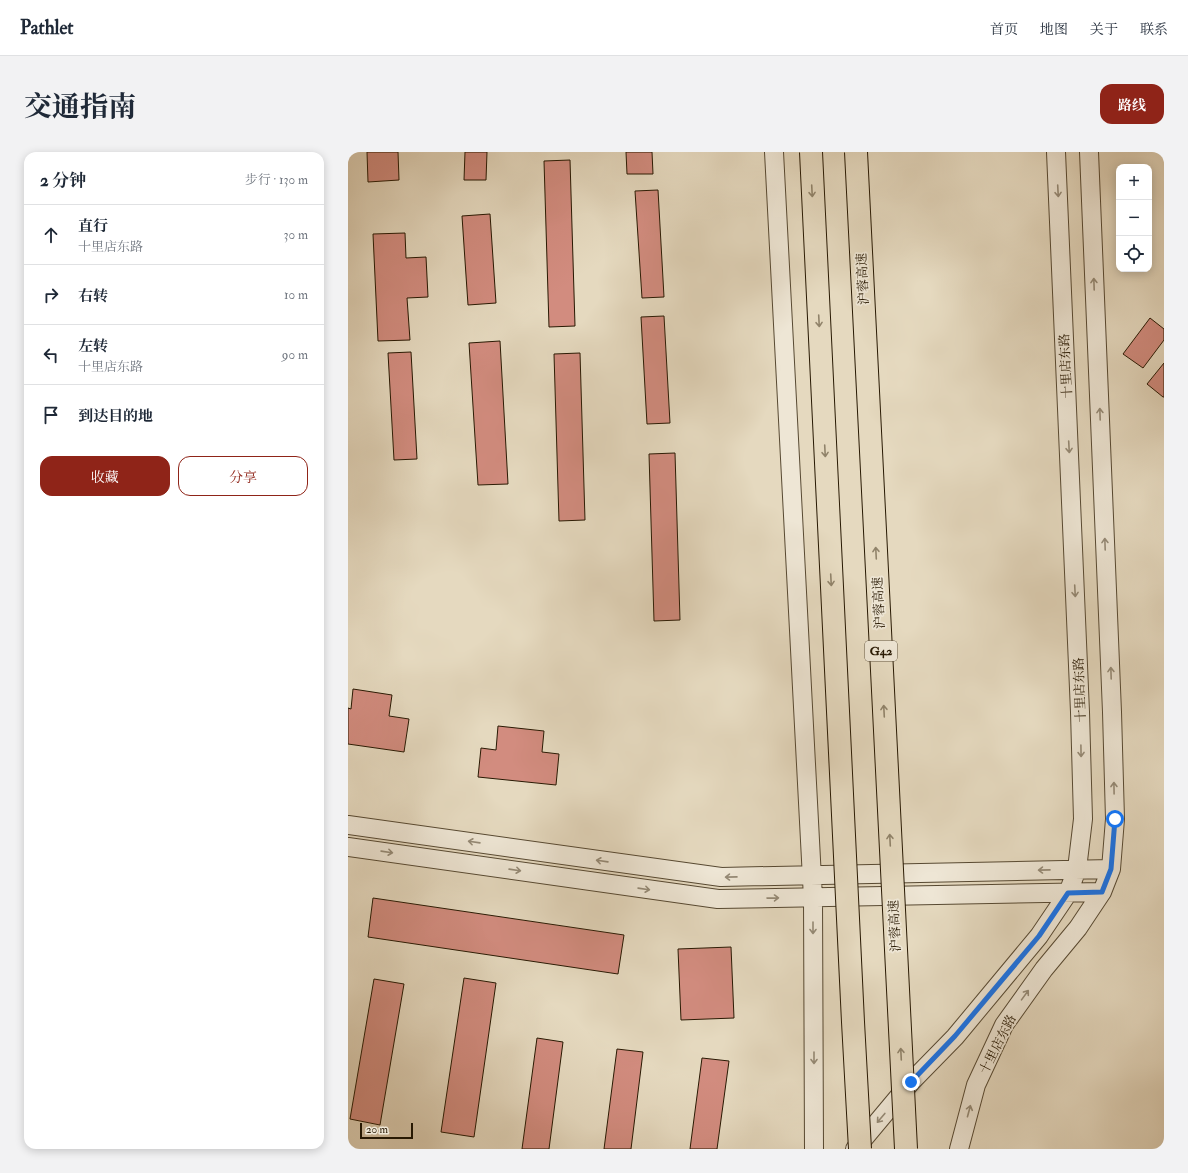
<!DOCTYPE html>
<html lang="zh">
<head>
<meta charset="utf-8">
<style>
	:root { --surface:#fff; --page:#f2f2f3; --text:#1f2937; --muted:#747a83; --line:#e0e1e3; --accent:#8f2418 }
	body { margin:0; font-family:"IM FELL Double Pica","Noto Serif SC",serif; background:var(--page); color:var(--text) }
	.controls { position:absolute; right:12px; top:12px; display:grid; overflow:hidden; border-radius:8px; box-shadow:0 2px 10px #0003 }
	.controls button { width:36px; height:36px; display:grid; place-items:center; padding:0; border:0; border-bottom:1px solid var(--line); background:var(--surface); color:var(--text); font:20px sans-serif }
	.scale { position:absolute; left:12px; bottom:10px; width:53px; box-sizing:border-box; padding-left:4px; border:2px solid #281903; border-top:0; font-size:11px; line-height:14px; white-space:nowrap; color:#281903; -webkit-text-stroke:3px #eee6d5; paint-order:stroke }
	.stop { position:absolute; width:12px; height:12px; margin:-9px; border:3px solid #1a73e8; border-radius:50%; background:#fff }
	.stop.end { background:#1a73e8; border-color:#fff; box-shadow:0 1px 4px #0008 }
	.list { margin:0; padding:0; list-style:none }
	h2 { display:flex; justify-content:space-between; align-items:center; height:52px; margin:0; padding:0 16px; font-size:17px }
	h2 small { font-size:13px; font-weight:400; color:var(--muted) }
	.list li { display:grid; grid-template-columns:26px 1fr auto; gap:12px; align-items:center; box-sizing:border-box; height:60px; padding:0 16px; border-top:1px solid var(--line) }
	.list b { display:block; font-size:15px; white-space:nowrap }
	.list p { margin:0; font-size:13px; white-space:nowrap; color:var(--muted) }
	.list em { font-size:13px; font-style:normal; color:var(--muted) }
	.actions { display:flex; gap:8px; padding:12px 16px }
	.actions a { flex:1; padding:9px 0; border:1px solid var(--accent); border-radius:12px; text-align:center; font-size:14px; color:var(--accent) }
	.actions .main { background:var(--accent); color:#fff }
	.icon { flex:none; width:22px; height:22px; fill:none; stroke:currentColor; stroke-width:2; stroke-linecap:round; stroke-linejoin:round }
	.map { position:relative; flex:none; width:816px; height:997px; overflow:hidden; border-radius:12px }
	header { display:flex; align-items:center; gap:24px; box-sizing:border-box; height:56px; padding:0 20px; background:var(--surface); border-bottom:1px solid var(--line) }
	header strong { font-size:19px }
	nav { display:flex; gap:22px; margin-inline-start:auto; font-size:14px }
	.intro { display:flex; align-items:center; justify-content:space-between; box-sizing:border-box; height:96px; padding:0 24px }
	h1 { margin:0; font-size:28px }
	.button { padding:10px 18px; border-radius:12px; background:var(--accent); color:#fff; font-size:14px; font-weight:700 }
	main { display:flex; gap:24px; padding:0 24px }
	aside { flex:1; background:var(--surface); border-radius:12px; box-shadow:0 2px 10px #0003 }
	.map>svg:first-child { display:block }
	.building { fill:#d28c7f; stroke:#281903 }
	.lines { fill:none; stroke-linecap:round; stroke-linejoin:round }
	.minor-casing { stroke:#574932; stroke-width:20 }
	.minor { stroke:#eee6d5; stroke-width:18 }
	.highway-bridge-casing { stroke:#281903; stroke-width:24; stroke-linecap:butt }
	.highway-bridge { stroke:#e5d9bf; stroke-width:22 }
	.oneway { stroke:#90836a }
	.oneway2 { stroke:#958a76 }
	.route { stroke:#1a73e8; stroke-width:5 }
	.labels { text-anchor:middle; stroke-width:3.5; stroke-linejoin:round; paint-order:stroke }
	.shield { fill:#eee6d5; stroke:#635642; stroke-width:1 }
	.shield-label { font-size:12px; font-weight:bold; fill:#281903 }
	.street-label { font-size:13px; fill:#281903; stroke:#eee6d5 }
</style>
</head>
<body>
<header>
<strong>Pathlet</strong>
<nav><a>首页</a><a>地图</a><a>关于</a><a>联系</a></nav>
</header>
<div class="intro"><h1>交通指南</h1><a class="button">路线</a></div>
<main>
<aside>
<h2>2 分钟<small>步行 · 130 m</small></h2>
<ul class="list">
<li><svg class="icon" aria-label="ahead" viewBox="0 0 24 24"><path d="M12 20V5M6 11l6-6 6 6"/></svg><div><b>直行</b><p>十里店东路</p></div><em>30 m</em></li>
<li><svg class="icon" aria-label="right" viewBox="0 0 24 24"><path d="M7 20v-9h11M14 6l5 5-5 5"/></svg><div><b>右转</b></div><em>10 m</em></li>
<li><svg class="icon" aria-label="left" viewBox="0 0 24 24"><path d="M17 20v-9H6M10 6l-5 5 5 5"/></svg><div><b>左转</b><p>十里店东路</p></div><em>90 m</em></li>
<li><svg class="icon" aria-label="arrive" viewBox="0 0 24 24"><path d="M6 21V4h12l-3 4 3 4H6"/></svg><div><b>到达目的地</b></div></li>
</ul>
<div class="actions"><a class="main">收藏</a><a>分享</a></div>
</aside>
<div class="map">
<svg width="816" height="997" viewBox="0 0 816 997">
	<rect width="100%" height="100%" fill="#e5d9bf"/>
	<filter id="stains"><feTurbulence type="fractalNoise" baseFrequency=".005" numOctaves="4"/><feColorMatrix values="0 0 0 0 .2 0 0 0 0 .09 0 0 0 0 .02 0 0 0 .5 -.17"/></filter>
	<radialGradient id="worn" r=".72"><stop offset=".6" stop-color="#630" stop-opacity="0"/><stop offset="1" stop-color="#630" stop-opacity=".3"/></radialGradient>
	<path class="building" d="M19 0H50L51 28 20 30Z
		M117 0H139L138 28H116Z
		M278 0H304L305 22H279Z
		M222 8 227 174 201 175 196 9Z
		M310 38 316 145 294 146 287 39Z
		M142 62 148 151 120 153 114 64Z
		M57 81 58 106 78 105 80 145 59 146 62 188 30 189 25 82Z
		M316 164 322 271 299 272 293 165Z
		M802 166 816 177V188L795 216 775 202Z
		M152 189 160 332 130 333 121 191Z
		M63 200 69 307 46 308 40 201Z
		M232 201 237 368 211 369 206 202Z
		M816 211V245H815L799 232Z
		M327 301 332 468 306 469 301 302Z
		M5 537 44 543 41 564 61 567 56 600 0 592V556L3 557Z
		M150 574 196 579 194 600 211 602 208 633 130 625 133 596 148 598Z
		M25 746 276 783 270 822 20 785Z
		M383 795 386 866 333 868 330 797Z
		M116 826 148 831 126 985 93 980Z
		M26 827 56 832 32 973 2 967Z
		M189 886 215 890 201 997H174Z
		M269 897 295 900 283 997H256Z
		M354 906 381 909 369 997H342Z"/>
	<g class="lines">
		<defs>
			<path id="minor" d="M426 0 465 746 466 997
				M0 673 373 725 763 717
				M0 695 370 747 754 740
				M507 997 563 930 607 885 691 784 720 741 729 717 735 667 732 560 708 0
				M611 997 628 933 656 873 696 817 730 776 754 740 763 717 767 667 764 560 741 0"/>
		</defs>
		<use href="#minor" class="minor-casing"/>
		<use href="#minor" class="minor"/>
		<defs>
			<path id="highway-bridge" d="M463 0 505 870 512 997
				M508 0 558 997"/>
		</defs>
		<use href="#highway-bridge" class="highway-bridge-casing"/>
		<use href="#highway-bridge" class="highway-bridge"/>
	</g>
	<defs><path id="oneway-shaft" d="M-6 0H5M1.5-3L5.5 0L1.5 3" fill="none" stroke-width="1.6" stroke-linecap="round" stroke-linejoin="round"/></defs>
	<g class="oneway">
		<use href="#oneway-shaft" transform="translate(464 39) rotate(87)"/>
		<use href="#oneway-shaft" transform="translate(471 169) rotate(87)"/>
		<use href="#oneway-shaft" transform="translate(477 299) rotate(87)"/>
		<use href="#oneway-shaft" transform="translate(528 401) rotate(-93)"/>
		<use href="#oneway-shaft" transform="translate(483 428) rotate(87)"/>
		<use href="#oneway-shaft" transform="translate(536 559) rotate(-93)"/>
		<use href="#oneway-shaft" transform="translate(542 688) rotate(-93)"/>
		<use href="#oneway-shaft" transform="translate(553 902) rotate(-93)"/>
	</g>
	<g class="oneway2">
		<use href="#oneway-shaft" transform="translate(710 39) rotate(87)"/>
		<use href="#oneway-shaft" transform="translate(746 132) rotate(-92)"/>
		<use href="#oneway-shaft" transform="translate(752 262) rotate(-92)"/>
		<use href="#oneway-shaft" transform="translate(721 295) rotate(87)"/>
		<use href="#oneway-shaft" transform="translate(757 392) rotate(-92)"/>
		<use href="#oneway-shaft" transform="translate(727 439) rotate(87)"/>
		<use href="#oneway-shaft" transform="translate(763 521) rotate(-92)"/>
		<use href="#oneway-shaft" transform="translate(733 599) rotate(89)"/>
		<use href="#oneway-shaft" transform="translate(766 636) rotate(-91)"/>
		<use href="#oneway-shaft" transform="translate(126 690) rotate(-172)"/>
		<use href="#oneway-shaft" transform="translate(39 700) rotate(8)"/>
		<use href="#oneway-shaft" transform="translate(254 709) rotate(-172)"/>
		<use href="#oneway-shaft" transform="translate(167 718) rotate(8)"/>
		<use href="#oneway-shaft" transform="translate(696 718) rotate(179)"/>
		<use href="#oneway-shaft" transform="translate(383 725) rotate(179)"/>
		<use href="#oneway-shaft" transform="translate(296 737) rotate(8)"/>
		<use href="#oneway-shaft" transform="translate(425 746) rotate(-1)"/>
		<use href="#oneway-shaft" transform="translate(465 776) rotate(90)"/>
		<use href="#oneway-shaft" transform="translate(677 843) rotate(-54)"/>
		<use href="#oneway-shaft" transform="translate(466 906) rotate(90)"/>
		<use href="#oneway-shaft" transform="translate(621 959) rotate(-75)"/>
		<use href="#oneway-shaft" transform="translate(533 966) rotate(130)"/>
	</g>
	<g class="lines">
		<path class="route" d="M563 930 607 884 691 784 720 741 754 740 763 717 767 667"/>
	</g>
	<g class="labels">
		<rect class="shield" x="517" y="489" width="32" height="20" rx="3"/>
		<g class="shield-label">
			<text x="533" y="503">G42</text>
		</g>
		<g class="street-label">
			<text transform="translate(514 127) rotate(-93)" y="5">沪蓉高速</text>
			<text transform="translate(717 214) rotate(-93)" y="5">十里店东路</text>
			<text transform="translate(530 451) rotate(-93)" y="5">沪蓉高速</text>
			<text transform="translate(731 538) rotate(-92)" y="5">十里店东路</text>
			<text transform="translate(546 774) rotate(-93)" y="5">沪蓉高速</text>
			<text transform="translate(649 892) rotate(-63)" y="5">十里店东路</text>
		</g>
	</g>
	<rect width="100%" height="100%" filter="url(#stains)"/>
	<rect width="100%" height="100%" fill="url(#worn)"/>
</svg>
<div class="controls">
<button>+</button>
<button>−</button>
<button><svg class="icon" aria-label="locate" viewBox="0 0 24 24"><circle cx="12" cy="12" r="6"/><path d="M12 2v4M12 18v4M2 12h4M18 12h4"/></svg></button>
</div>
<div class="scale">20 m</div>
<div class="stop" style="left:767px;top:667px"></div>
<div class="stop end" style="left:563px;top:930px"></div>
</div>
</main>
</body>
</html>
